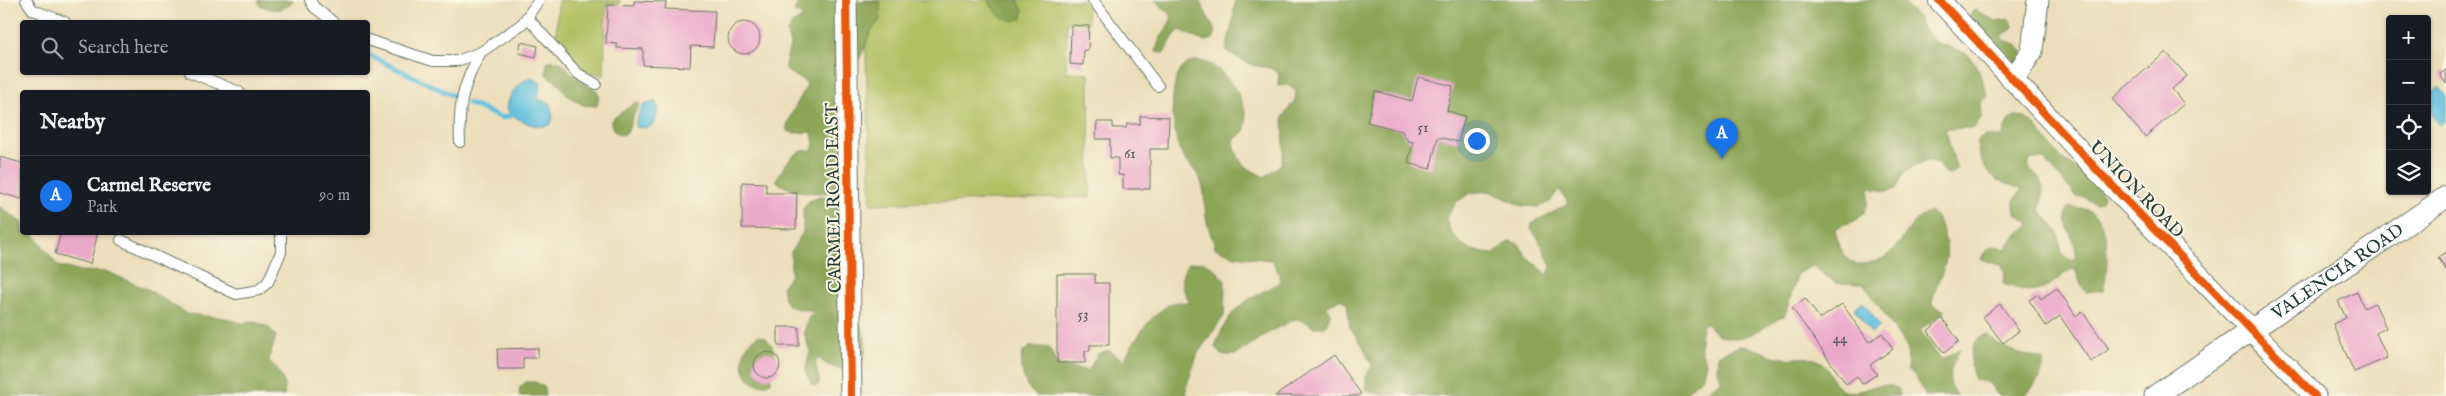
<!DOCTYPE html>
<html lang="en">
<head>
<meta charset="utf-8">
<style>
	:root { --surface:#171b24; --page:#242831; --text:#f1f3f6; --muted:#9ea1a6; --line:#363941; --accent:#1a73e8 }
	body { margin:0; font-family:"IM FELL English",serif; background:var(--page); color:var(--text) }
	.controls { position:absolute; right:15px; top:15px; display:grid; overflow:hidden; border-radius:5px; box-shadow:0 1px 4px #0004 }
	.controls button { width:45px; height:45px; display:grid; place-items:center; padding:0; border:0; border-bottom:1px solid var(--line); background:var(--surface); color:var(--text); font:25px sans-serif }
	.you { position:absolute; left:1476px; top:140px; width:18px; height:18px; margin:-12px; border:4px solid #fff; border-radius:50%; background:#1a73e8; box-shadow:0 0 0 8px #1a73e833 }
	.badge { display:grid; place-items:center; width:32px; height:32px; border-radius:50%; background:var(--accent); color:#fff; font-size:16px; font-weight:700 }
	.pin { position:absolute; translate:-50% -41px; filter:drop-shadow(0 1px 2px #0008) }
	.pin::after { content:''; position:absolute; top:26px; width:18px; height:15px; background:inherit; clip-path:polygon(0 0,100% 0,50% 100%) }
	.list { margin:0; padding:0; list-style:none }
	h2 { display:flex; justify-content:space-between; align-items:center; height:65px; margin:0; padding:0 20px; font-size:21px }
	h2 small { font-size:16px; font-weight:400; color:var(--muted) }
	.list li { display:grid; grid-template-columns:32px 1fr auto; gap:15px; align-items:center; box-sizing:border-box; height:80px; padding:0 20px; border-top:1px solid var(--line) }
	.list b { display:block; font-size:19px; white-space:nowrap }
	.list p { margin:0; font-size:16px; white-space:nowrap; color:var(--muted) }
	.list em { font-size:16px; font-style:normal; color:var(--muted) }
	.icon { flex:none; width:28px; height:28px; fill:none; stroke:currentColor; stroke-width:2; stroke-linecap:round; stroke-linejoin:round }
	.map { position:relative; flex:none; width:2446px; height:396px; overflow:hidden }
	.search { position:absolute; background:var(--surface); box-shadow:0 1px 4px #0004; left:20px; top:20px; width:350px; height:55px; display:flex; align-items:center; gap:12px; box-sizing:border-box; padding:0 18px; border-radius:5px; color:var(--muted); font-size:19px }
	.panel { position:absolute; background:var(--surface); box-shadow:0 1px 4px #0004; left:20px; top:90px; width:350px; height:145px; border-radius:5px }
	.map>svg:first-child { display:block }
	.green { fill:#b1c062; stroke:#687e4b }
	.forest { fill:#8ca658; stroke:#567246; fill-rule:evenodd }
	.water { fill:#60c0de; stroke:#407e89 }
	.lines { fill:none; stroke-linecap:round; stroke-linejoin:round }
	.stream { stroke:#60c0de; stroke-width:5 }
	.building { fill:#eba9ca }
	.service-casing { stroke:#677563; stroke-width:12 }
	.minor-casing { stroke:#677563; stroke-width:23 }
	.service { stroke:#fff; stroke-width:10 }
	.minor { stroke:#fff; stroke-width:21 }
	.cycleway-casing { stroke:#fcf5e5; stroke-width:11 }
	.cycleway { stroke:#e8590c; stroke-width:8 }
	.labels { text-anchor:middle; stroke-width:4; stroke-linejoin:round; paint-order:stroke }
	.number-label { font-size:15px; fill:#52585a }
	.street-label { font-size:18px; fill:#1f3d34; stroke:#fcf5e5 }
</style>
</head>
<body>
<div class="map">
<svg width="2446" height="396" viewBox="0 0 2446 396">
	<rect width="100%" height="100%" fill="#fcf5e5"/>
	<filter id="ink" filterUnits="userSpaceOnUse"><feTurbulence type="fractalNoise" baseFrequency=".02" numOctaves="2"/><feDisplacementMap in="SourceGraphic" scale="10" xChannelSelector="R" yChannelSelector="G"/><feConvolveMatrix kernelMatrix="1 2 1 2 8 2 1 2 1" color-interpolation-filters="sRGB"/></filter>
	<filter id="wash" filterUnits="userSpaceOnUse"><feTurbulence type="fractalNoise" baseFrequency=".0096" numOctaves="4" result="noise"/><feDisplacementMap in="SourceGraphic" scale="20" xChannelSelector="R" yChannelSelector="G"/><feGaussianBlur stdDeviation="1.12" result="paint"/><feColorMatrix in="noise" values="0 0 0 0 0 0 0 0 0 0 0 0 0 0 0 0 0 1.4 0 .05"/><feComposite in="paint" operator="in"/></filter>
	<g filter="url(#wash)">
		<rect width="100%" height="100%" fill="#ecdeba"/>
		<path class="green" d="M558 0H620V4H606L604 75 587 72 556 39Z
			M864 0H1086L1088 23 1067 22 1066 72 1089 73 1090 197 871 204Z"/>
		<path class="forest" d="M258 0H293C285 12 272 11 260 5Z
			M799 0 880 2V20C864 35 867 53 853 67L842 190C826 195 787 194 776 180 786 164 791 150 812 150L814 144 812 132 795 133 787 131C785 120 803 96 807 84 800 75 789 78 785 65L790 46 787 32 793 23 801 19 802 15 794 12Z
			M989 0H1018L1023 11 1022 18C1008 25 993 14 989 0Z
			M1155 0H1199L1215 31 1213 39C1199 44 1193 35 1180 30L1175 34 1164 53 1156 52C1158 37 1168 30 1172 16Z
			M1235 0H1901L1919 18 1925 31 1934 41 1967 54 1977 66 1988 96 1981 102 1982 116 1974 128 1945 129 1957 170 1948 175 1935 162 1926 160 1904 173 1896 189 1886 191 1869 188C1869 204 1866 218 1849 223 1842 225 1840 225 1835 230 1839 245 1844 265 1861 264 1904 262 1901 221 1931 212 1938 219 1940 224 1943 232 1954 266 1935 276 1932 305L1945 311 1920 330 1941 360 1960 349C1952 368 1943 377 1957 396H1925L1915 375 1907 370 1908 349 1864 284 1836 283 1813 266 1798 273 1785 315C1766 326 1738 348 1716 333 1712 330 1708 325 1704 322 1699 338 1698 347 1706 362L1703 376 1686 393 1688 396H1413L1404 392C1390 396 1380 396 1366 390V376L1372 366 1363 346 1350 328 1347 303 1340 299 1326 306 1331 313 1325 327H1313L1305 321 1295 319 1271 331 1235 355H1221L1215 347C1230 306 1243 302 1280 283L1279 274 1272 260 1234 256 1215 248C1213 239 1209 231 1207 222 1204 209 1206 194 1201 181 1197 170 1186 163 1181 153 1172 133 1165 75 1189 63 1215 49 1258 109 1243 132 1241 135 1237 137 1234 140 1237 163 1244 167 1265 177L1281 164 1284 151 1283 117 1295 100 1296 91 1288 85 1278 86 1279 73 1270 68 1252 65 1226 51 1233 20ZM1559 189 1569 204 1532 223 1531 229 1538 238 1551 266 1548 275 1527 257 1519 244 1509 241 1494 254C1470 253 1453 243 1446 219L1456 202 1471 193 1489 191 1522 206 1539 207 1550 202Z
			M1975 10 1995 21 2009 19 2013 25 2012 29 2003 35V40L2014 43 2024 52 2015 65 1967 22 1971 13Z
			M552 60 562 63 576 78 596 90 599 95 597 106 583 105 568 96 557 82 546 75 547 62Z
			M636 102 640 104 633 116 627 133 621 135C613 131 611 128 611 120Z
			M2015 116 2024 117 2037 127 2058 155 2093 183 2103 196 2101 201 2096 204 2084 197H2077L2044 159H2031L2028 165C2031 172 2037 175 2041 181 2045 190 2041 200 2040 210L2058 232 2062 254 2071 260 2076 258C2078 239 2059 224 2069 207 2077 207 2089 209 2095 215 2111 229 2108 272 2103 290L2086 292 2081 285 2075 269C2068 270 2064 274 2058 279 2038 297 2026 291 2003 284L2005 271 2002 266 1981 259 1984 253 1992 247 2007 249C2011 235 2020 234 2030 224L2016 214C2011 195 2016 202 2022 188 1997 183 1976 171 1978 140L1985 136 2002 137 2008 121Z
			M822 196C842 200 898 281 835 269 842 283 847 299 854 313 863 331 873 348 858 367 840 371 831 369 817 357 813 367 820 374 819 384L816 386 812 385 805 371 810 352 804 332 808 319 814 312 788 306 784 299 782 287 791 275V252L803 232V209L809 201Z
			M0 207 22 223V232L33 233 58 266 79 271 108 272 149 290 187 314 225 318 241 323 255 322 268 327 276 336 269 360C279 370 286 381 284 396H0Z
			M1204 262 1216 270 1225 281 1224 316 1198 353 1186 387 1187 396H1037C1023 387 1020 368 1022 353L1031 346 1049 348 1057 364 1088 371 1098 354 1109 350 1124 361C1132 343 1154 309 1174 303 1179 301 1185 303 1190 303 1182 287 1177 279 1189 263Z
			M1988 335 1997 344 2019 354 2043 359C2046 373 2034 386 2025 396H1999C1987 383 1994 383 1975 380 1969 366 1968 347 1981 336Z
			M758 336 765 337 771 344 775 355 762 353 755 359C751 371 759 380 771 377V382C744 396 731 350 758 336Z
			M1739 346C1758 347 1766 356 1783 358 1795 360 1809 354 1821 362 1831 369 1831 386 1844 391 1865 396 1876 377 1899 389V396H1707L1705 393 1722 380 1717 372 1718 355Z
			M526 382H535L544 387 545 396H519L520 387Z"/>
		<path class="water" d="M530 77 541 83 537 99 550 103 553 117 551 124C539 131 516 120 507 110 507 95 518 85 530 77Z
			M2439 87 2446 97V121L2440 125 2427 106V96Z
			M655 101 658 108 655 123 647 128 636 127V121L642 106Z
			M1863 302 1880 326 1871 333 1854 308Z"/>
		<g class="lines">
			<path class="stream" d="M368 55 456 97
				M468 103 502 118 512 115"/>
		</g>
		<g id="blocks">
			<path class="building" d="M634 1 666 2 665 9 715 11 713 47 691 46 690 67 643 65V49L617 48V44L606 43 608 5 634 6Z
				M728 38a16 16 0 1 1 32 0a16 16 0 1 1-32 0Z
				M1071 25 1089 26 1088 50H1084L1083 65 1070 64Z
				M521 42 538 46 536 57 519 53Z
				M2166 52 2187 76 2172 89 2184 104 2145 137 2112 99Z
				M2446 70V84L2440 74Z
				M1418 77 1453 86 1447 111 1465 116 1458 142 1438 137 1430 169 1408 163 1413 142 1408 141 1402 131 1367 122 1375 91 1412 101Z
				M1140 116 1169 117 1168 149H1150V189H1123V175H1118V158H1110V139H1096L1097 122H1113V128H1126L1127 124H1140Z
				M0 157 22 163V199L0 193Z
				M742 182 766 183V193H797L796 229 742 228Z
				M61 232H98L90 264 55 254Z
				M2446 252V270L2438 257Z
				M1057 274H1095V283H1109V345H1090V351H1085V363H1057Z
				M2057 288 2076 316 2082 311 2109 349 2091 362 2060 316 2046 326 2029 300 2038 294 2041 299Z
				M2357 292 2364 308 2375 303 2386 328 2376 333 2387 358 2354 372 2333 324 2346 318 2338 301Z
				M1805 298 1820 319 1842 304 1869 342 1882 333 1893 349 1870 365 1877 374 1862 384 1857 376 1846 384 1792 308Z
				M2000 304 2019 331 2003 343 1983 317Z
				M1942 318 1959 341 1944 353 1928 331Z
				M778 327H799V346H778Z
				M538 348V358H523V369H498L497 349Z
				M754 365a13 13 0 1 1 26 0a13 13 0 1 1-26 0Z
				M1334 355 1361 394 1357 396H1275Z"/>
		</g>
	</g>
	<g filter="url(#ink)">
		<use href="#blocks" fill-opacity="0" stroke="#677563" stroke-width="1"/>
		<g class="lines">
			<defs>
				<path id="service" d="M26 0 33 10 65 22
					M310 0 314 7 333 22
					M1093 0 1158 86
					M528 18 577 73 596 84
					M368 40 433 61H457L481 52 522 24 539 0
					M190 72 239 92
					M460 142C458 105 463 84 481 52
					M121 240 236 294 259 290 268 282 281 252V232"/>
				<g id="minor">
					<path d="M846 0 851 396"/>
					<path d="M1939 0 2100 173 2315 396"/>
					<path d="M2013 80 2032 51 2038 0"/>
					<path id="s1" d="M2155 396 2446 197"/>
				</g>
			</defs>
			<use href="#service" class="service-casing"/>
			<use href="#minor" class="minor-casing"/>
			<use href="#service" class="service"/>
			<use href="#minor" class="minor"/>
			<defs>
				<path id="cycleway" d="M846 0 851 396
					M1939 0 2100 173 2315 396"/>
			</defs>
			<use href="#cycleway" class="cycleway-casing"/>
			<use href="#cycleway" class="cycleway"/>
		</g>
	</g>
	<g class="labels">
		<g class="number-label">
			<text x="1423" y="132">51</text>
			<text x="1130" y="158">61</text>
			<text x="1083" y="319">53</text>
			<text x="1840" y="343">44</text>
		</g>
		<g class="street-label">
			<text transform="translate(2137 189) rotate(46)" y="6">UNION ROAD</text>
			<text transform="translate(833 198) rotate(-91)" y="6">CARMEL ROAD EAST</text>
			<text dy="6" stroke="none"><textPath href="#s1" startOffset="221">VALENCIA ROAD</textPath></text>
		</g>
	</g>
</svg>
<div class="controls">
<button>+</button>
<button>−</button>
<button><svg class="icon" aria-label="locate" viewBox="0 0 24 24"><circle cx="12" cy="12" r="6"/><path d="M12 2v4M12 18v4M2 12h4M18 12h4"/></svg></button>
<button><svg class="icon" aria-label="layers" viewBox="0 0 24 24"><path d="M12 4l9 5-9 5-9-5zM3 14l9 5 9-5"/></svg></button>
</div>
<div class="you"></div>
<div class="pin badge" style="left:1722px;top:159px">A</div>
<div class="search"><svg class="icon" aria-label="search" viewBox="0 0 24 24"><circle cx="10" cy="10" r="6"/><path d="M15 15l6 6"/></svg>Search here</div>
<section class="panel">
<h2>Nearby<small></small></h2>
<ul class="list">
<li><span class="badge">A</span><div><b>Carmel Reserve</b><p>Park</p></div><em>90 m</em></li>
</ul>
</section>
</div>
</body>
</html>
